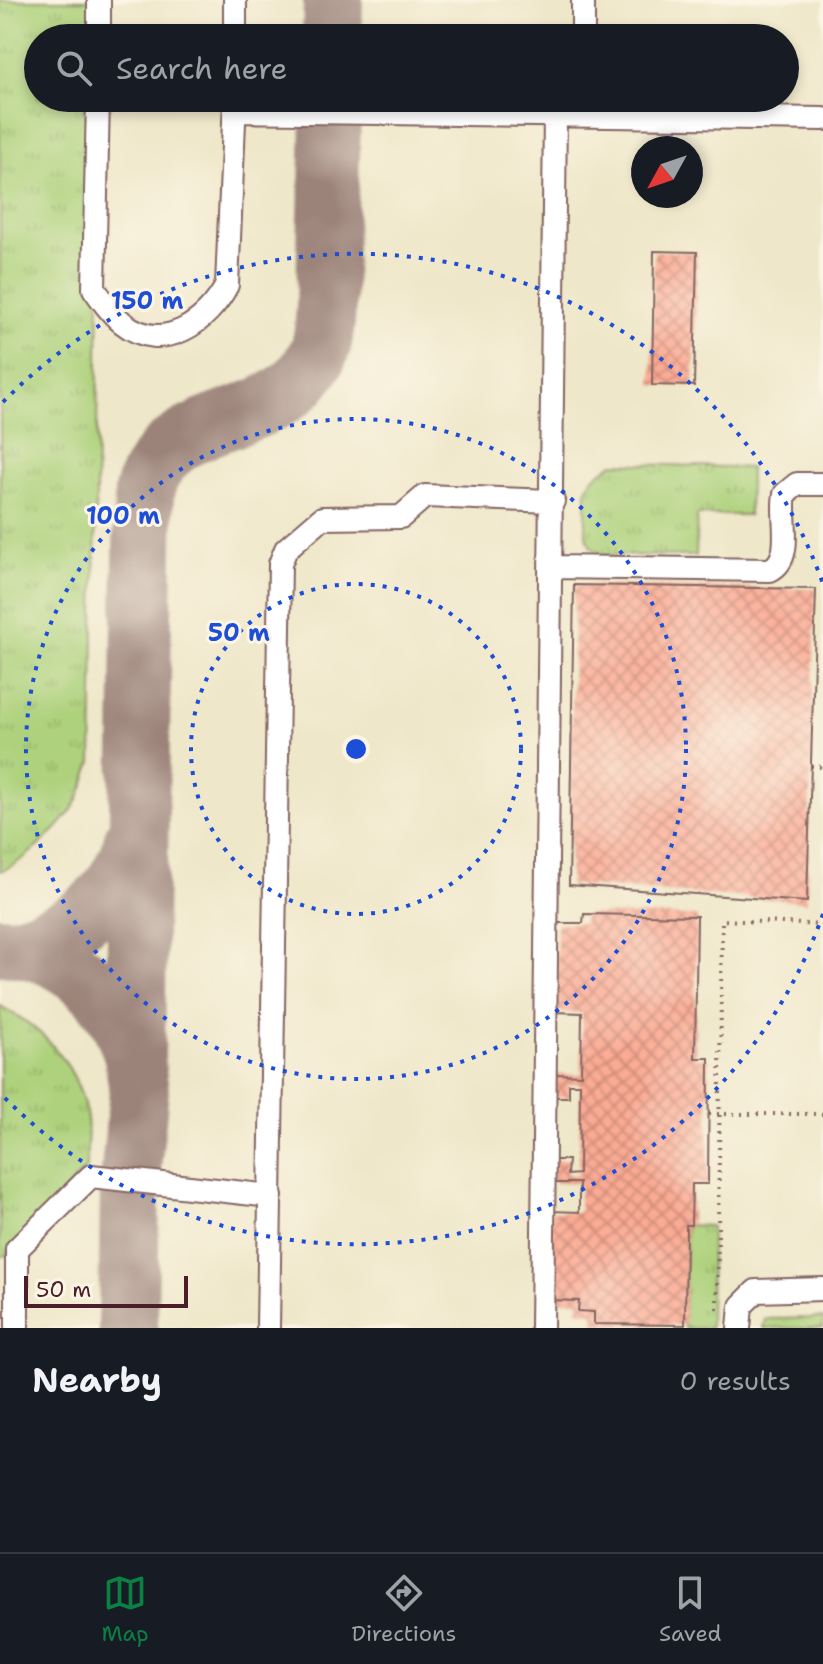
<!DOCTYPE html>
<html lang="en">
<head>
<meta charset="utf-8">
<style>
	:root { --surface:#171b24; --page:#242831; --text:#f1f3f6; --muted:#9ea1a6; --line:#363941; --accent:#0b8043 }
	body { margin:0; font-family:"Shantell Sans",sans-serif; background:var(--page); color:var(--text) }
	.compass { position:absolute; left:631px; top:136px; width:72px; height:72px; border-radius:50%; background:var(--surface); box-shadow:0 4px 12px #0003; rotate:230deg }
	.scale { position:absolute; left:24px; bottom:20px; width:164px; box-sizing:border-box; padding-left:8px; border:4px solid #4a1f2b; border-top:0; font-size:22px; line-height:28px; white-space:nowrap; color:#4a1f2b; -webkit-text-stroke:6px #fcf5e5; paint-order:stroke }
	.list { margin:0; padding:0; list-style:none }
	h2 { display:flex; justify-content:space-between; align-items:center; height:104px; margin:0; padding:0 32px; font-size:34px }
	h2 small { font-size:26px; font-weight:400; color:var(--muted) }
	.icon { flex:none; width:44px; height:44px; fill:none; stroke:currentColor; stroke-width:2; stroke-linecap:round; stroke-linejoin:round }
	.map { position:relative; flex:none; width:823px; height:1328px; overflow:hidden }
	.search { position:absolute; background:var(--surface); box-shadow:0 4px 12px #0003; left:24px; right:24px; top:24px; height:88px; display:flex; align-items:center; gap:20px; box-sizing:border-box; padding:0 28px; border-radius:44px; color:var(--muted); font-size:30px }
	.sheet { height:224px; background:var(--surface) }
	nav { display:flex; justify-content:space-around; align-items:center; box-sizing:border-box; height:112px; border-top:2px solid var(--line); background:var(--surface); font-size:22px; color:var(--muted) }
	nav a { display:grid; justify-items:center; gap:4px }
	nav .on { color:var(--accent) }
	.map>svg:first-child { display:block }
	.grass { fill:url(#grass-tufts); stroke:#7c7853; stroke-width:2 }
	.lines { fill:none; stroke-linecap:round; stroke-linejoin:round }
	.taxiway { stroke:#9c837a; stroke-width:60 }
	.building { fill:url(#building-cross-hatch) }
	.minor-casing { stroke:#846562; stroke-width:26 }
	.path { stroke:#846562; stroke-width:4; stroke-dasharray:2 6; stroke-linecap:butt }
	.minor { stroke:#fff; stroke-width:22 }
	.ring { fill:none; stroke:#1d4ed8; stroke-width:4; stroke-dasharray:4 8 }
	.centre { fill:#1d4ed8; stroke:#fcf5e5; stroke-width:4 }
	.ring-label { font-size:24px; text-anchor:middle; font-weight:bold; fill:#1d4ed8; stroke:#fcf5e5; stroke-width:6; stroke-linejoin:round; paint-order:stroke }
</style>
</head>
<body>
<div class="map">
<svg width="823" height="1328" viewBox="0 0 823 1328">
	<defs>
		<pattern id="grass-tufts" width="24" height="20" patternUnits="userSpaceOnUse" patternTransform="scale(2)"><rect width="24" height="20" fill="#add17b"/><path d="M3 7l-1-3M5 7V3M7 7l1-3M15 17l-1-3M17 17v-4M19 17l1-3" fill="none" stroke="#96b36a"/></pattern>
		<pattern id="building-cross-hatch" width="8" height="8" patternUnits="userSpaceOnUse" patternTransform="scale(2)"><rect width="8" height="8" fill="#fbab94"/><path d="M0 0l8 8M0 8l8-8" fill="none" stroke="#cd8b79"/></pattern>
	</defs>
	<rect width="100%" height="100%" fill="#fcf5e5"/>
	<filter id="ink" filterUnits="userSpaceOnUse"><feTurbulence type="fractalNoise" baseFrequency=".0125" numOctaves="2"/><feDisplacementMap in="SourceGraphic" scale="16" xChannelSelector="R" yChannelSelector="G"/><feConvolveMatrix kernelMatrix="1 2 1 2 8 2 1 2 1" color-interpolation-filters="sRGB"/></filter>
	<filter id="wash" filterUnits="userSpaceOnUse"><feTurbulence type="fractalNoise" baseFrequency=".006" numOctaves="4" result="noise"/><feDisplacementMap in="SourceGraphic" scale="32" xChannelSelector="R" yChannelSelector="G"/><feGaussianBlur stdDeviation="1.8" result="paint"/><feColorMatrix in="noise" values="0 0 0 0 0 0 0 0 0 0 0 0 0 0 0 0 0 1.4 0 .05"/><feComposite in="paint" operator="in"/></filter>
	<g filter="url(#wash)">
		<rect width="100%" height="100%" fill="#efe7c9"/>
		<path class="grass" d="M0 0H103V38H38V98H102L92 762C87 775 83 791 76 803 64 824 22 865 0 871Z
			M613 463 750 468 749 515H697L696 556 604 555 591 547 586 536V491L593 478Z
			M0 1006C44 1028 80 1068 87 1119 89 1135 86 1152 86 1168L5 1256H0Z
			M686 1225 711 1226 710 1328H684Z
			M823 1318V1328H763L765 1319Z"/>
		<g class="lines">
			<path class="taxiway" d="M332 38 333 0
				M0 946C66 947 117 995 134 1057
				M17 946C76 931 118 900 134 839
				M128 1328 130 1180 139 1091 135 1064 144 491C165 412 263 430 306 374 312 366 320 352 322 342 328 313 326 280 327 250 328 200 331 149 331 98"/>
		</g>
		<g id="blocks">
			<path class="building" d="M654 251 697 252 694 386 652 385Z
				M574 585 816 589 807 902 569 885Z
				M584 914 697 916 695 1058H709L708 1184H692L691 1225H686L685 1325 594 1324V1312L578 1311 579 1301 549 1300 551 1211 579 1212V1183H553V1160H568L567 1175 579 1174 580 1084H569V1097H554L555 1074 581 1075 582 1013 555 1012 557 923H583Z"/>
		</g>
	</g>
	<g filter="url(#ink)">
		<use href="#blocks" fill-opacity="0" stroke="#846562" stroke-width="2"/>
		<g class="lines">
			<defs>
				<path id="minor" d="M99 0V38
					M235 0V38
					M583 38V0
					M98 98 94 289C103 301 111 314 123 323 163 355 208 322 227 285L235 99
					M235 111 823 119
					M553 567 770 570C795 558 780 517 785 494L797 484H823
					M17 1328V1249L91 1176 271 1196
					M268 1328 280 564 286 549 322 518 401 517 425 496 553 501
					M542 1328 555 113
					M739 1328 741 1306 756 1291 823 1289"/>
			</defs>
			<use href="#minor" class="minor-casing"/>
			<path class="path" d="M811 766 823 767
				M709 1114H823
				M717 1309 722 920 823 925"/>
			<use href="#minor" class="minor"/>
		</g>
	</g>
	<g class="ring">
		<circle cx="356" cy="749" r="165"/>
		<circle cx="356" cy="749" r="330"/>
		<path d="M823 914A495 495 0 0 1 3 1096M3 402A495 495 0 0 1 823 584"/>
	</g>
	<circle cx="356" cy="749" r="12" class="centre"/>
	<g class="ring-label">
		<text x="147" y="309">150 m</text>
		<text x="123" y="524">100 m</text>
		<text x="239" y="641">50 m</text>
	</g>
</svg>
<svg class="compass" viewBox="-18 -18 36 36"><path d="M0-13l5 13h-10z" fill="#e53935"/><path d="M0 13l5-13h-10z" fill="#9ea1a6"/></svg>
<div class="scale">50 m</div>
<div class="search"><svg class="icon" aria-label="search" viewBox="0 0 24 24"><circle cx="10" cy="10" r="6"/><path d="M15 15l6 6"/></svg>Search here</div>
</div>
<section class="sheet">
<h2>Nearby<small>0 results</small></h2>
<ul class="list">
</ul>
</section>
<nav>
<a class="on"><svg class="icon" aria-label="map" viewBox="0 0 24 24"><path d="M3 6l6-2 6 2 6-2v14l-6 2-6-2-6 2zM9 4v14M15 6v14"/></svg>Map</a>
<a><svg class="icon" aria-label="directions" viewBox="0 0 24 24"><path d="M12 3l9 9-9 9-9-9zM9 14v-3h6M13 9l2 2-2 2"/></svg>Directions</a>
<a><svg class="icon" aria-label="saved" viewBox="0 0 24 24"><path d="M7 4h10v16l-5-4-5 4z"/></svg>Saved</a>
</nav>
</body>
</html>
